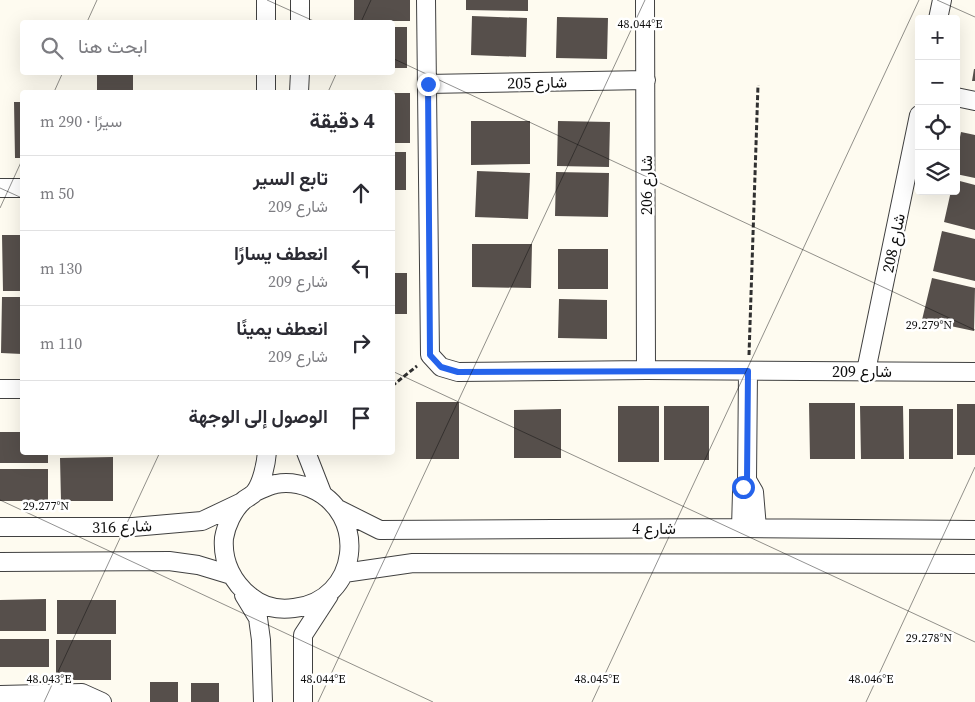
<!DOCTYPE html>
<html lang="ar">
<head>
<meta charset="utf-8">
<style>
	:root { --surface:#fff; --page:#f2f2f3; --text:#2b2b33; --muted:#7c7c81; --line:#e1e1e2 }
	body { margin:0; font-family:"Source Serif 4",Vazirmatn,serif; background:var(--page); color:var(--text); direction:rtl }
	.controls { position:absolute; right:15px; top:15px; display:grid; overflow:hidden; border-radius:5px; box-shadow:0 5px 20px #0002 }
	.controls button { width:45px; height:45px; display:grid; place-items:center; padding:0; border:0; border-bottom:1px solid var(--line); background:var(--surface); color:var(--text); font:25px sans-serif }
	.stop { position:absolute; width:15px; height:15px; margin:-11px; border:4px solid #2563eb; border-radius:50%; background:#fff }
	.stop.end { background:#2563eb; border-color:#fff; box-shadow:0 1px 5px #0008 }
	.list { margin:0; padding:0; list-style:none }
	h2 { display:flex; justify-content:space-between; align-items:center; height:65px; margin:0; padding:0 20px; font-size:21px }
	h2 small { font-size:16px; font-weight:400; color:var(--muted) }
	.list li { display:grid; grid-template-columns:32px 1fr auto; gap:15px; align-items:center; box-sizing:border-box; height:75px; padding:0 20px; border-top:1px solid var(--line) }
	.list b { display:block; font-size:19px; white-space:nowrap }
	.list p { margin:0; font-size:16px; white-space:nowrap; color:var(--muted) }
	.list em { font-size:16px; font-style:normal; color:var(--muted) }
	.icon { flex:none; width:28px; height:28px; fill:none; stroke:currentColor; stroke-width:2; stroke-linecap:round; stroke-linejoin:round }
	.map { position:relative; flex:none; width:975px; height:702px; overflow:hidden; direction:ltr }
	.search { position:absolute; background:var(--surface); box-shadow:0 5px 20px #0002; left:20px; top:20px; width:375px; height:55px; display:flex; align-items:center; gap:12px; box-sizing:border-box; padding:0 18px; border-radius:5px; color:var(--muted); font-size:19px }
	.panel { position:absolute; background:var(--surface); box-shadow:0 5px 20px #0002; left:20px; top:90px; width:375px; height:365px; border-radius:5px; direction:rtl }
	.map>svg:first-child { display:block }
	.building { fill:#564f4b }
	.lines { fill:none; stroke-linecap:round; stroke-linejoin:round }
	.minor-casing { stroke:#414141; stroke-width:20 }
	.path { stroke:#303030; stroke-width:3; stroke-dasharray:5 2.5; stroke-linecap:butt }
	.minor { stroke:#fff; stroke-width:18 }
	.route { stroke:#2563eb; stroke-width:6 }
	.ticks { fill:none; stroke:#0e0e0e; stroke-width:1; stroke-opacity:0.45 }
	.labels { text-anchor:middle; stroke-width:5; stroke-linejoin:round; paint-order:stroke }
	.street-label { font-size:16px; fill:#0e0e0e; stroke:#fff }
	.ticks-label { font-size:12px; text-anchor:middle; fill:#0e0e0e; stroke:#fff; stroke-width:5; stroke-linejoin:round; paint-order:stroke }
</style>
</head>
<body>
<div class="map">
<svg width="975" height="702" viewBox="0 0 975 702">
	<rect width="100%" height="100%" fill="#fefbf0"/>
	<path class="building" d="M354 0H410V21H354Z
		M466 0H528V11L466 10Z
		M472 16 527 18 526 57 471 55Z
		M557 17 608 18 607 59 556 58Z
		M392 27H407V68H392Z
		M974 69H975V81H972Z
		M97 72H133V91H97Z
		M392 93H410V143H392Z
		M14 102H22V158H15Z
		M471 121H530V164L471 165Z
		M558 121 610 122 609 167 557 166Z
		M961 132 975 135V178L956 174V157Z
		M392 152H406V190H392Z
		M477 171 530 173 528 219 475 217Z
		M556 172 609 173 608 217 555 216Z
		M956 180 975 185V230L944 222 951 191H956Z
		M942 231 975 239V281L933 271Z
		M2 235H22V291H3Z
		M472 244H532L531 288 472 287Z
		M558 249H608V289H558Z
		M392 273H407V314H392Z
		M932 278 975 288 974 331 922 320Z
		M2 297H22V354L1 353Z
		M559 299 607 300V339L558 338Z
		M416 402H459V459H416Z
		M809 403H855V459H810Z
		M957 404H975V455H957Z
		M618 406H659V462H618Z
		M664 406H709V460H664Z
		M860 406H903L904 459H861Z
		M561 409V458H514V410Z
		M909 409H953V459H909Z
		M0 432H22V452H48V463H0Z
		M113 457V501H61L60 458Z
		M0 469H48V501H0Z
		M46 599V631H0V600Z
		M57 600H116V634H57Z
		M0 639H49V667H0Z
		M56 640H111V680H56Z
		M150 682H178V702H150Z
		M191 683H219V702H191Z"/>
	<g class="lines">
		<defs>
			<path id="minor" d="M266 0V22
				M426 0 430 355 441 367 458 372 646 370 975 372
				M645 0 646 370
				M938 19 942 0
				M300 22V0
				M266 72V92
				M427 84 646 80
				M299 92 300 72
				M956 97 975 101
				M0 188H22
				M866 371 919 115
				M0 389H22
				M306 452 322 493
				M747 480 754 492 757 528
				M255 492C262 489 269 485 276 484 287 482 300 484 310 488 370 513 359 601 294 608 279 610 263 607 251 597 233 583 222 562 224 538 226 526 233 510 243 501 246 498 252 496 255 492 262 483 266 464 267 452
				M338 509 380 530 741 528 975 530
				M0 527H133L202 521 240 503
				M741 528 742 492 747 480 748 371
				M0 562 169 561 198 565 231 575
				M344 573 413 563 975 564
				M244 595 258 618 261 640 263 702
				M0 695 82 693 102 702
				M303 702V635L329 595"/>
		</defs>
		<use href="#minor" class="minor-casing"/>
		<path class="path" d="M749 355 758 85
			M392 386 417 366"/>
		<use href="#minor" class="minor"/>
	</g>
	<g class="lines">
		<path class="route" d="M428 84 430 355 441 367 458 372 748 371 747 480 743 487"/>
	</g>
	<path class="ticks" d="M267 0 316 22M937 0 975 17M87 22 97 0M361 22 371 0M392 58 975 330M54 92 63 72M328 92 337 72M0 188 22 198M0 208 22 160M392 371 975 642M0 500 433 702M44 702 160 452M318 702 645 0M592 702 919 0M866 702 975 467"/>
	<g class="labels">
		<g class="street-label">
			<text transform="translate(537 82) rotate(-1)" y="6">شارع 205</text>
			<text transform="translate(646 185) rotate(-90)" y="6">شارع 206</text>
			<text transform="translate(893 243) rotate(-78)" y="6">شارع 208</text>
			<text x="862" y="377">شارع 209</text>
			<text transform="translate(122 526) rotate(-2)" y="6">شارع 316</text>
			<text x="654" y="534">شارع 4</text>
		</g>
	</g>
	<g class="ticks-label">
		<text x="640" y="28">48.044°E</text>
		<text x="929" y="329">29.279°N</text>
		<text x="46" y="510">29.277°N</text>
		<text x="929" y="642">29.278°N</text>
		<text x="49" y="683">48.043°E</text>
		<text x="323" y="683">48.044°E</text>
		<text x="597" y="683">48.045°E</text>
		<text x="871" y="683">48.046°E</text>
	</g>
</svg>
<div class="controls">
<button>+</button>
<button>−</button>
<button><svg class="icon" aria-label="locate" viewBox="0 0 24 24"><circle cx="12" cy="12" r="6"/><path d="M12 2v4M12 18v4M2 12h4M18 12h4"/></svg></button>
<button><svg class="icon" aria-label="layers" viewBox="0 0 24 24"><path d="M12 4l9 5-9 5-9-5zM3 14l9 5 9-5"/></svg></button>
</div>
<div class="stop" style="left:743px;top:487px"></div>
<div class="stop end" style="left:428px;top:84px"></div>
<div class="search"><svg class="icon" aria-label="search" viewBox="0 0 24 24"><circle cx="10" cy="10" r="6"/><path d="M15 15l6 6"/></svg>ابحث هنا</div>
<section class="panel">
<h2>4 دقيقة<small>سيرًا · 290 m</small></h2>
<ul class="list">
<li><svg class="icon" aria-label="ahead" viewBox="0 0 24 24"><path d="M12 20V5M6 11l6-6 6 6"/></svg><div><b>تابع السير</b><p>شارع 209</p></div><em>50 m</em></li>
<li><svg class="icon" aria-label="left" viewBox="0 0 24 24"><path d="M17 20v-9H6M10 6l-5 5 5 5"/></svg><div><b>انعطف يسارًا</b><p>شارع 209</p></div><em>130 m</em></li>
<li><svg class="icon" aria-label="right" viewBox="0 0 24 24"><path d="M7 20v-9h11M14 6l5 5-5 5"/></svg><div><b>انعطف يمينًا</b><p>شارع 209</p></div><em>110 m</em></li>
<li><svg class="icon" aria-label="arrive" viewBox="0 0 24 24"><path d="M6 21V4h12l-3 4 3 4H6"/></svg><div><b>الوصول إلى الوجهة</b></div></li>
</ul>
</section>
</div>
</body>
</html>
